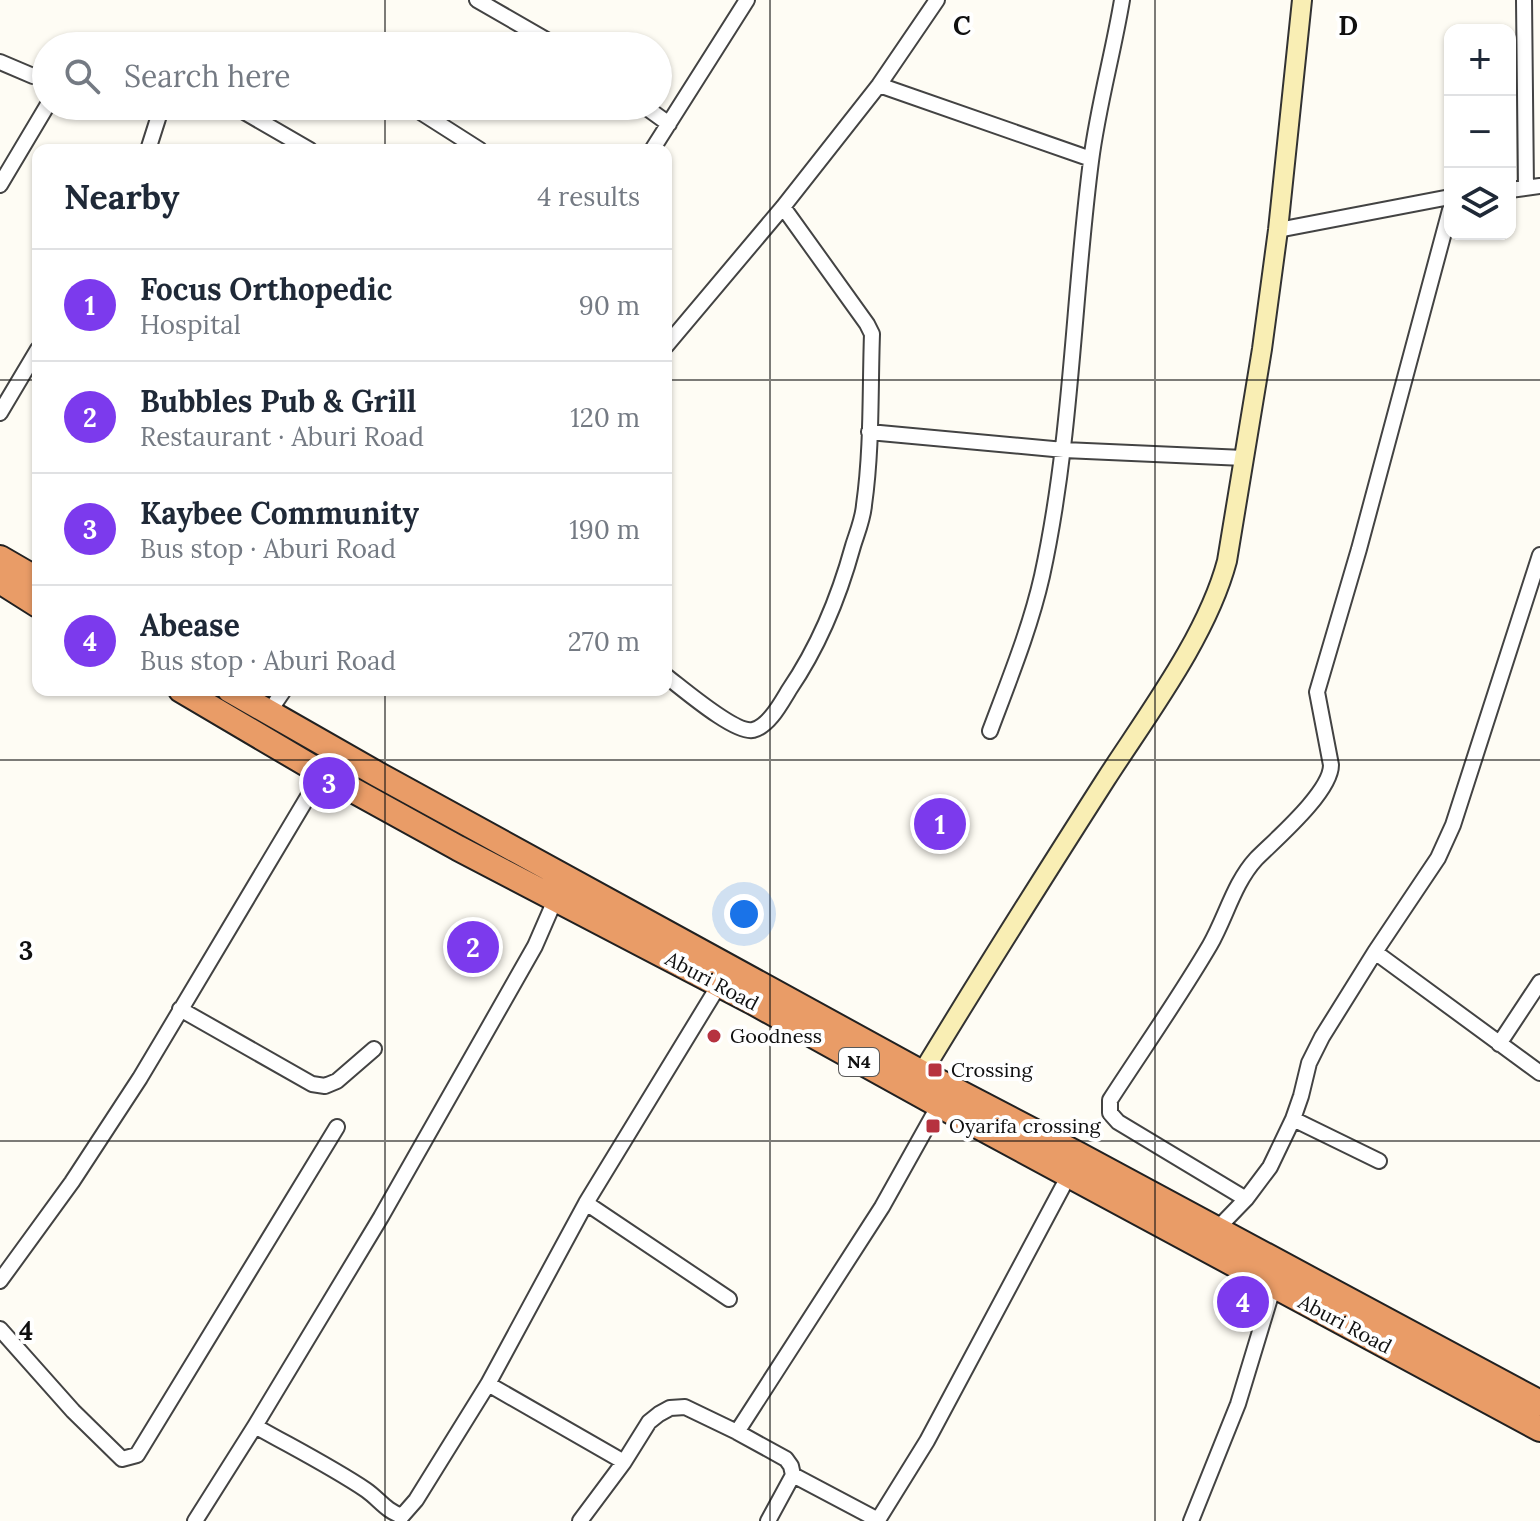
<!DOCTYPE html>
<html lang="en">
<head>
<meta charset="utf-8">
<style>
	:root { --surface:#fff; --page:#f2f2f3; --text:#1f2937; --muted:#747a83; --line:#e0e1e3; --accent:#7c3aed }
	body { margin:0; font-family:Lora,serif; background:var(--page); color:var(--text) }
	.controls { position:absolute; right:24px; top:24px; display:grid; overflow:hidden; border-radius:16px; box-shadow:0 2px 6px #0004 }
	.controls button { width:72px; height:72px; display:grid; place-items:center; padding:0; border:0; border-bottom:2px solid var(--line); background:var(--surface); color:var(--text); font:40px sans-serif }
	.you { position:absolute; left:744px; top:914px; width:28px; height:28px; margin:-20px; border:6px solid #fff; border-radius:50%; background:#1a73e8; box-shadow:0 0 0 12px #1a73e833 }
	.badge { display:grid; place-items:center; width:52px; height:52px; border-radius:50%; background:var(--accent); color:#fff; font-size:26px; font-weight:700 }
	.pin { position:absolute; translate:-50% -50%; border:4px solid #fff; box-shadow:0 2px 8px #0006 }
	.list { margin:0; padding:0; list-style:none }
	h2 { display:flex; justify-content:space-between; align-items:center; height:104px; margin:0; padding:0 32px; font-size:34px }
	h2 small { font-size:26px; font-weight:400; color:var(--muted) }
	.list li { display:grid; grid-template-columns:52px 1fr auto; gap:24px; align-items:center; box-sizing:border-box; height:112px; padding:0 32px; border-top:2px solid var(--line) }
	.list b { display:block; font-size:30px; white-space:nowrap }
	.list p { margin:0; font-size:26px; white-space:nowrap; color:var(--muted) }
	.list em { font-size:26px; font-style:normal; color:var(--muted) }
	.icon { flex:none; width:44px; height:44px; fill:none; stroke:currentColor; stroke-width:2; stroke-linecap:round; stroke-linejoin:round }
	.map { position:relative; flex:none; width:1540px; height:1521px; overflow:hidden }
	.search { position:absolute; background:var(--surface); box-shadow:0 2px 6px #0004; left:32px; top:32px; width:640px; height:88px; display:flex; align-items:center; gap:20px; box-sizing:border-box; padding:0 28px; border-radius:44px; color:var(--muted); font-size:30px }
	.panel { position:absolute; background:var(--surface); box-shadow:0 2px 6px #0004; left:32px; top:144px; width:640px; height:552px; border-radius:16px }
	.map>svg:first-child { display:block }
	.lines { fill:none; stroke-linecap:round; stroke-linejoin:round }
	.street-casing { stroke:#434343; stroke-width:18 }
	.secondary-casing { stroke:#323232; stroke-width:22 }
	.highway-casing { stroke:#212121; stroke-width:28 }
	.street { stroke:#fff; stroke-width:14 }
	.secondary { stroke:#f9eeb4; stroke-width:18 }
	.highway { stroke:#e99c67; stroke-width:24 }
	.grid { fill:none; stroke:#101010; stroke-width:2; stroke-opacity:0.55 }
	.poi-dot { fill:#b6323f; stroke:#fff; stroke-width:3 }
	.labels { text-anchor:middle; stroke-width:8; stroke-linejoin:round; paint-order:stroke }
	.shield { fill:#fff; stroke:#585858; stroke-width:2 }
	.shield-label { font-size:18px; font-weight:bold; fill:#101010 }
	.street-label { font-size:20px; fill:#101010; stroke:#fff }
	.poi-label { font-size:20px; fill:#101010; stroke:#fff; text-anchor:start }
	.grid-label { font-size:26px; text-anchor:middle; font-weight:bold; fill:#101010; stroke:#fff; stroke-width:8; stroke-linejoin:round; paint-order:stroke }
</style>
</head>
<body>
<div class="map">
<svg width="1540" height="1521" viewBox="0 0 1540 1521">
	<rect width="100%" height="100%" fill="#fefcf4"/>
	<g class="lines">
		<defs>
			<path id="street" d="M477 0 557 46
				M1524 0 1526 188
				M0 62 33 76
				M879 85 1091 159
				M234 106 310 150
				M411 106 480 150
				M644 106 669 124
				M148 150 162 106
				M652 150 747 0
				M0 185 47 106
				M1510 190 1540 186
				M1278 230 1450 197
				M666 346 783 207 879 85 937 0
				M0 413 38 349
				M869 432 1064 450 1244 458
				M666 676C682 688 735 734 753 730 769 726 781 703 789 690 819 646 839 597 853 546 857 533 863 519 864 505 872 449 870 391 872 334L867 324 783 207
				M269 712 284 690
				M990 731C1009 680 1030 629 1042 576 1072 439 1073 299 1091 161 1098 106 1113 54 1122 0
				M1375 952 1540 1073
				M180 1009 312 1084 325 1086 337 1081 374 1049
				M1499 1044 1540 982
				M1293 1119 1379 1161
				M1246 1199 1118 1122 1110 1113V1100C1143 1049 1179 998 1210 945 1226 917 1234 883 1256 859 1276 839 1331 792 1331 765L1317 692 1359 549 1450 210
				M586 1203 729 1299
				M1216 1230 1246 1199 1270 1167 1293 1119 1301 1096 1309 1063 1322 1037 1375 952 1438 858 1453 825 1540 555
				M0 1281 72 1182 140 1078 322 773
				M0 1329 73 1411 122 1459 137 1455 337 1127
				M488 1384 624 1462
				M255 1426C292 1447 330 1466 366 1490 379 1499 386 1511 402 1516L416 1500 488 1384 586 1203 719 985
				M737 1432 786 1459 791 1466 793 1475 768 1521
				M793 1475 878 1520 927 1441 1069 1175
				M195 1521 255 1426 381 1217 535 946 555 900
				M580 1521 624 1462 649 1422 659 1414 670 1408 685 1407 737 1432 882 1207 939 1105
				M1191 1521 1238 1404 1274 1285"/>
			<path id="secondary" d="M922 1073C982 974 1044 876 1106 779 1148 714 1207 636 1227 561L1262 349 1278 230 1302 0"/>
			<path id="highway" d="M0 558 38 580
				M0 581 38 605
				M181 690 322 773 458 848 751 1001 939 1105 1540 1429
				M230 690 377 774 922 1073 1079 1155 1540 1403"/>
		</defs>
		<use href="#street" class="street-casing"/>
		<use href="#secondary" class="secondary-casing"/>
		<use href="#highway" class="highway-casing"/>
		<use href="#street" class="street"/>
		<use href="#secondary" class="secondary"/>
		<use href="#highway" class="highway"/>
	</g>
	<path class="grid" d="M385 0V46M770 0V1521M1155 0V1521M385 106V150M0 380H38M666 380H1540M385 690V1521M0 760H1540M0 1141H1540"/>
	<g class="poi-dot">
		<circle cx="714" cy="1036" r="8"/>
		<rect x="927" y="1062" width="16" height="16" rx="4"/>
		<rect x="925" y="1118" width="16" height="16" rx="4"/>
	</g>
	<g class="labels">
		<rect class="shield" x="839" y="1048" width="40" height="28" rx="6"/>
		<g class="shield-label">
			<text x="859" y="1068">N4</text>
		</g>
		<g class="street-label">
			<text transform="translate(712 981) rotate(28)" y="7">Aburi Road</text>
			<text transform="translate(1345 1324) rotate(28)" y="7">Aburi Road</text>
		</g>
		<g class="poi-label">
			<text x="730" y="1043">Goodness</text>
			<text x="951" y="1077">Crossing</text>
			<text x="949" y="1133">Oyarifa crossing</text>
		</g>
	</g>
	<g class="grid-label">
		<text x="962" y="35">C</text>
		<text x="1348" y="35">D</text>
		<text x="26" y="960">3</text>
		<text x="26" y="1340">4</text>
	</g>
</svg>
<div class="controls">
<button>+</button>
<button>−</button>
<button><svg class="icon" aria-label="layers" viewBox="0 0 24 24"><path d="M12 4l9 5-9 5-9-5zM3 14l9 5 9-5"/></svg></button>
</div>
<div class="you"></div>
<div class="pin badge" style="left:940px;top:824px">1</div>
<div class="pin badge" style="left:473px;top:947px">2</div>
<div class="pin badge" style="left:329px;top:783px">3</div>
<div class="pin badge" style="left:1243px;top:1302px">4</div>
<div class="search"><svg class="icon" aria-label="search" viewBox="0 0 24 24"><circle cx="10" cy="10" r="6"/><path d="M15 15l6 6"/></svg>Search here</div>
<section class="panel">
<h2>Nearby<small>4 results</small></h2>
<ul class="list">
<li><span class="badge">1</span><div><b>Focus Orthopedic</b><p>Hospital</p></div><em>90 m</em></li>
<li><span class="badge">2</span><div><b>Bubbles Pub &amp; Grill</b><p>Restaurant · Aburi Road</p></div><em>120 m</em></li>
<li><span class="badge">3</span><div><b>Kaybee Community</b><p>Bus stop · Aburi Road</p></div><em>190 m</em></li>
<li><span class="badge">4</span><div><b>Abease</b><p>Bus stop · Aburi Road</p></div><em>270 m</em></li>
</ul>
</section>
</div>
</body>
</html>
